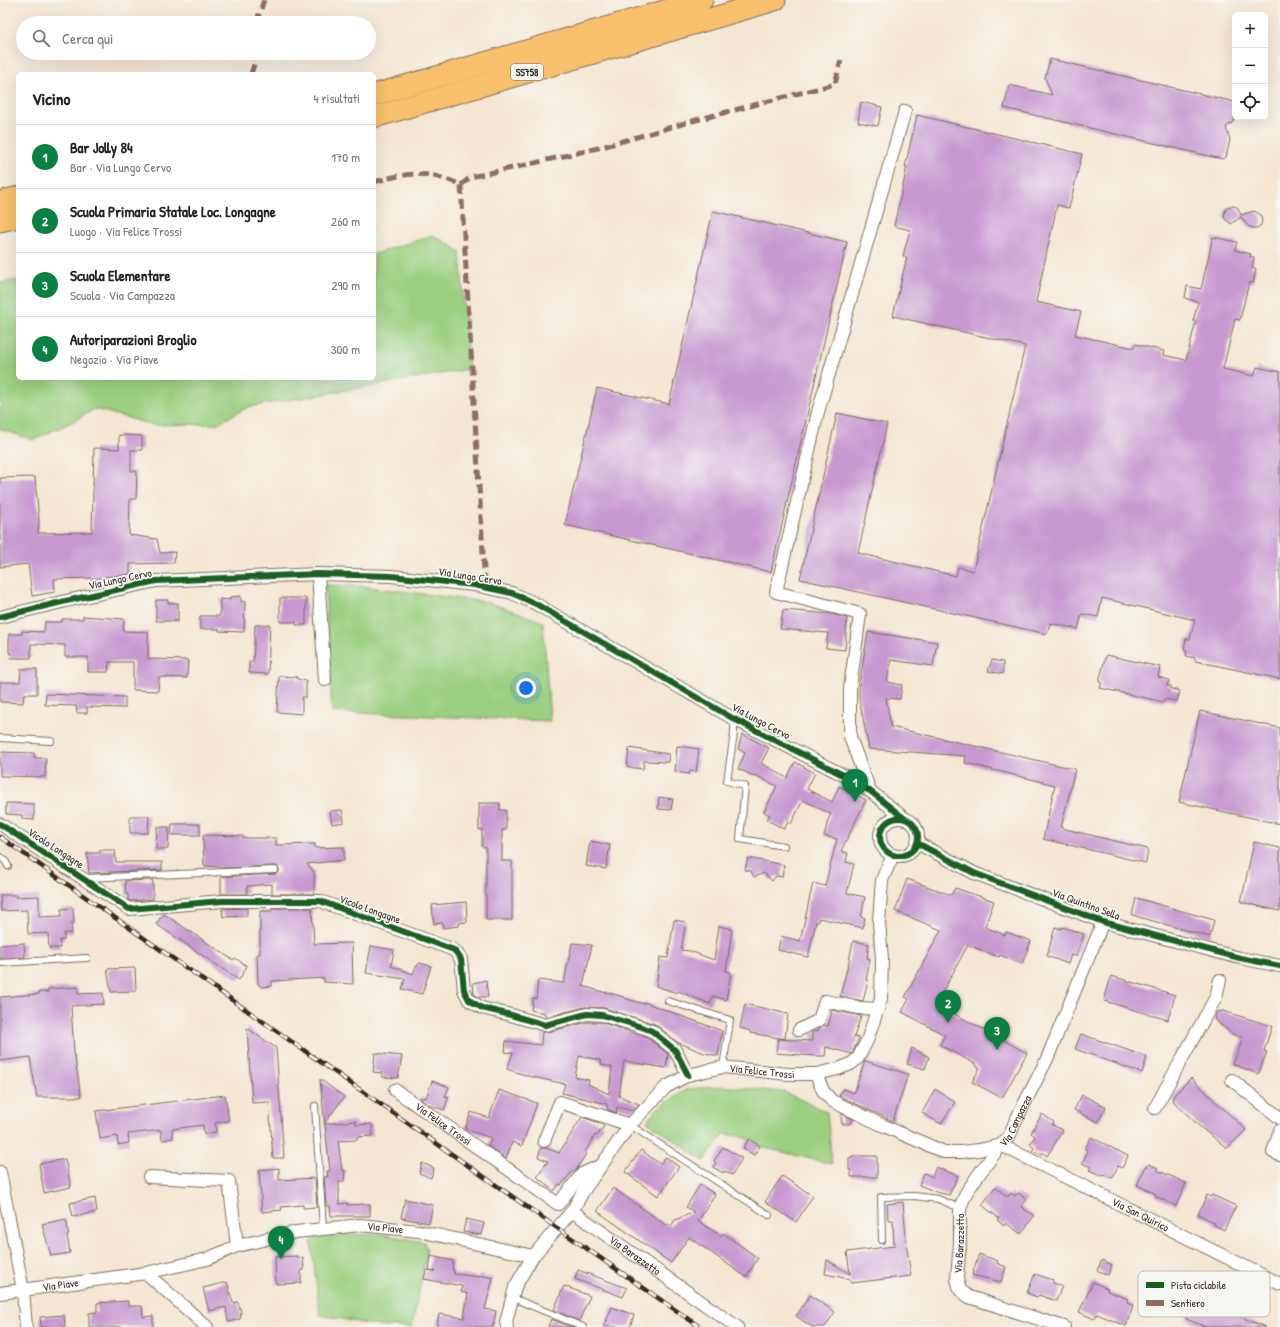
<!DOCTYPE html>
<html lang="it">
<head>
<meta charset="utf-8">
<style>
	:root { --surface:#fff; --page:#f6f6f6; --text:#222; --muted:#767676; --line:#e0e0e0; --accent:#0b8043 }
	body { margin:0; font-family:"Patrick Hand",sans-serif; background:var(--page); color:var(--text) }
	.controls { position:absolute; right:12px; top:12px; display:grid; overflow:hidden; border-radius:6px; box-shadow:0 4px 16px #0002 }
	.controls button { width:36px; height:36px; display:grid; place-items:center; padding:0; border:0; border-bottom:1px solid var(--line); background:var(--surface); color:var(--text); font:20px sans-serif }
	.you { position:absolute; left:526px; top:688px; width:14px; height:14px; margin:-10px; border:3px solid #fff; border-radius:50%; background:#1a73e8; box-shadow:0 0 0 6px #1a73e833 }
	.badge { display:grid; place-items:center; width:26px; height:26px; border-radius:50%; background:var(--accent); color:#fff; font-size:13px; font-weight:700 }
	.pin { position:absolute; translate:-50% -33px; filter:drop-shadow(0 1px 2px #0008) }
	.pin::after { content:''; position:absolute; top:21px; width:14px; height:12px; background:inherit; clip-path:polygon(0 0,100% 0,50% 100%) }
	.list { margin:0; padding:0; list-style:none }
	h2 { display:flex; justify-content:space-between; align-items:center; height:52px; margin:0; padding:0 16px; font-size:17px }
	h2 small { font-size:13px; font-weight:400; color:var(--muted) }
	.list li { display:grid; grid-template-columns:26px 1fr auto; gap:12px; align-items:center; box-sizing:border-box; height:64px; padding:0 16px; border-top:1px solid var(--line) }
	.list b { display:block; font-size:15px; white-space:nowrap }
	.list p { margin:0; font-size:13px; white-space:nowrap; color:var(--muted) }
	.list em { font-size:13px; font-style:normal; color:var(--muted) }
	.icon { flex:none; width:22px; height:22px; fill:none; stroke:currentColor; stroke-width:2; stroke-linecap:round; stroke-linejoin:round }
	.map { position:relative; flex:none; width:1280px; height:1327px; overflow:hidden }
	.search { position:absolute; background:var(--surface); box-shadow:0 4px 16px #0002; left:16px; top:16px; width:360px; height:44px; display:flex; align-items:center; gap:10px; box-sizing:border-box; padding:0 14px; border-radius:22px; color:var(--muted); font-size:15px }
	.panel { position:absolute; background:var(--surface); box-shadow:0 4px 16px #0002; left:16px; top:72px; width:360px; height:308px; border-radius:6px }
	.map>svg:first-child { display:block }
	.green { fill:#9bd081; stroke:#6b7d50 }
	.building { fill:#c899d1; fill-rule:evenodd }
	.lines { fill:none; stroke-linecap:round; stroke-linejoin:round }
	.service-casing { stroke:#7c6c5d; stroke-width:8 }
	.minor-casing { stroke:#7c6c5d; stroke-width:14 }
	.trunk-casing { stroke:#7c6c5d; stroke-width:23 }
	.service { stroke:#fff; stroke-width:6 }
	.minor { stroke:#fff; stroke-width:12 }
	.trunk { stroke:#f8bf6c; stroke-width:21 }
	.rail-casing { stroke:#3b2a1e; stroke-width:4.5 }
	.rail { stroke:#f6f6f2; stroke-width:3; stroke-dasharray:9; stroke-linecap:butt }
	.quiet { stroke:#8d6e63; stroke-width:5; stroke-dasharray:10 5; stroke-linecap:butt }
	.cycleway-casing { stroke:#f6f6f2; stroke-width:8 }
	.cycleway { stroke:#1b5e20; stroke-width:6 }
	.labels { text-anchor:middle; stroke-width:3.5; stroke-linejoin:round; paint-order:stroke }
	.shield { fill:#f6f6f2; stroke:#73675e; stroke-width:1 }
	.shield-label { font-size:10px; font-weight:bold; fill:#3b2a1e }
	.street-label { font-size:11px; fill:#3b2a1e; stroke:#f6f6f2 }
	.key { fill:#f6f6f2; stroke:#beb9b2; stroke-width:1 }
	.key-label { font-size:11px; fill:#3b2a1e }
</style>
</head>
<body>
<div class="map">
<svg width="1280" height="1327" viewBox="0 0 1280 1327">
	<rect width="100%" height="100%" fill="#f6f6f2"/>
	<filter id="ink" filterUnits="userSpaceOnUse"><feTurbulence type="fractalNoise" baseFrequency=".025" numOctaves="2"/><feDisplacementMap in="SourceGraphic" scale="8" xChannelSelector="R" yChannelSelector="G"/><feConvolveMatrix kernelMatrix="1 2 1 2 8 2 1 2 1" color-interpolation-filters="sRGB"/></filter>
	<filter id="wash" filterUnits="userSpaceOnUse"><feTurbulence type="fractalNoise" baseFrequency=".012" numOctaves="4" result="noise"/><feDisplacementMap in="SourceGraphic" scale="16" xChannelSelector="R" yChannelSelector="G"/><feGaussianBlur stdDeviation="0.9" result="paint"/><feColorMatrix in="noise" values="0 0 0 0 0 0 0 0 0 0 0 0 0 0 0 0 0 1.4 0 .05"/><feComposite in="paint" operator="in"/></filter>
	<g filter="url(#wash)">
		<rect width="100%" height="100%" fill="#f4e6d2"/>
		<path class="green" d="M433 235 460 251 469 369 248 407 216 424 153 425 95 409 72 422 33 440 0 429V283L18 280V378H374V254Z
			M325 585 361 586 488 602 543 622 550 721 332 712Z
			M723 1086 784 1092 827 1112 832 1164 765 1148 741 1136 724 1134 704 1161 647 1121 659 1107 688 1089Z
			M381 1234 424 1242 427 1250 412 1327H384L320 1315 311 1241 316 1236Z"/>
		<g id="blocks">
			<path class="building" d="M1050 59 1235 102 1234 121 1226 127 1230 140 1226 157 1222 159 1004 108 1009 85 1052 95 1045 78Z
				M861 102 882 107 878 126 858 122Z
				M917 115 1082 154 1069 208 1057 205 1036 302 1081 312 1075 335 1134 348 1135 344 1164 351 1163 355 1186 360 1196 321H1193L1198 302 1185 298 1187 286 1201 289 1213 237 1237 242 1235 250 1251 254 1250 257H1254L1252 268 1256 269 1253 283 1249 282 1240 320 1235 319 1223 369 1254 376 1257 367 1280 372V679L1195 661V658L1186 656 1187 650 1184 649 1186 639H1190L1195 620 1102 598 1098 617 1082 614 1078 629 1050 623 1047 634 800 579 837 413 887 424 858 553 956 576 958 567 973 571 1025 346 893 316 907 257 903 256 910 230 894 226 907 167H905Z
				M1230 206H1234L1238 208 1241 215 1254 211 1258 213 1261 216 1262 221 1261 225 1257 228H1252L1248 226 1241 217 1231 224 1225 219 1224 216 1226 208Z
				M713 211 847 242 771 572 565 525 597 388 669 404Z
				M119 435 142 436V450H131V471H137L136 499H130L129 535 157 539 160 553 175 552 174 563 130 564V574L91 579V578L54 579 55 592 32 596 28 564 0 567V478L35 477 39 521 38 533 92 532 94 448 119 449Z
				M241 596V602L245 601 244 632 219 631V629H200V616H220V599L230 600V597Z
				M280 598H306V625H296V622H280Z
				M156 600H168V603H178V621H156Z
				M783 610 831 614 847 618 845 650 826 648 828 633 780 629Z
				M83 616 124 619 123 631 148 632V659L188 660 187 678 159 677 158 691 133 690V662H109L108 672H88V657H65V645L31 644V658H10L11 653H9V634H22V631L44 632 45 622H62V619H83Z
				M255 625H270L268 674 249 673V662H253Z
				M868 632 937 642 933 666 891 660 887 682 902 685 900 699 886 698 891 727 1075 769 1061 828 1148 849 1146 863 1043 839 1055 785 965 763 966 756 869 749 859 698V685Z
				M1106 655 1160 667 1158 677 1169 680 1167 686H1171V689L1180 691 1177 701 1164 699V702L1100 688 1102 682H1099Z
				M992 660 1003 662V674L988 671Z
				M21 669H37V694H24L23 703 0 702V682H20Z
				M279 676 297 677V679L306 681V697H302V714L277 712Z
				M46 694 125 697V708L87 707V713H77L76 706 45 705Z
				M1200 711 1280 728V824L1179 802Z
				M742 734 769 748 761 763 787 778 795 762 815 773 807 789 832 802 839 786 866 800 841 851 848 853 846 862 854 864 847 893 865 897 861 917 865 918 863 928 819 918 818 922H816L808 957 778 950 781 936 800 941 813 883 825 886 837 839 824 836 828 820 831 814 803 800 791 824 788 822 784 829 767 820 770 815 764 812 777 786 755 775 754 776 738 769 745 753 738 749Z
				M677 746 699 749 696 772 690 771 689 774 675 772Z
				M629 748 669 754 668 762 644 761 643 769 627 767Z
				M0 752 34 753V758H46L45 777 0 776Z
				M659 797 673 799 671 810 658 809Z
				M6 803 34 804V820L22 819V815L6 814Z
				M479 803H500V810H506V830H502V861H512V920H486V847H482V829L479 830Z
				M342 810 344 822 332 824 330 811Z
				M130 816H149L148 833H130Z
				M172 824H200V835H171Z
				M157 827H169L168 849H156Z
				M203 835 243 836V838H276V845L315 844V848L344 847V860L307 864 314 872V894H272V884L247 886V894H221V877L275 874 279 872V869L277 866H275L220 868V867L204 866Z
				M590 841 610 845 606 869 586 866Z
				M1254 842 1280 848V911L1241 902Z
				M100 850H115L116 862H162V870L89 873 87 853H100Z
				M748 858 784 865 782 877 776 876 772 881 764 873 754 877 751 871 745 870Z
				M907 879 951 895 955 888 994 901 985 927 1005 935 1006 932 1031 941 1022 964 1000 955 999 957 968 945 936 1004 1027 1053 1002 1098 972 1082 980 1068 976 1066 977 1065 940 1045 945 1035 902 1012 909 999 905 997 941 930 895 911Z
				M153 880V899L131 901 128 900V894H126L125 881Z
				M0 895H16V897L39 896V917L62 916 61 909 73 908 74 923H71L72 933H64V940H60V948H49L48 933 28 934 27 910 1 911Z
				M1136 898 1214 920 1210 937 1132 915Z
				M466 902 467 922 459 923V926L443 928V923L434 924 432 905Z
				M247 908V916L223 917 222 909Z
				M272 908H312L314 944 352 943 353 984 324 982V978L272 981V986L262 987 258 984 257 954H260V911H272Z
				M164 914 233 960 235 958 247 966 239 980 156 924Z
				M674 920 686 922 681 950 690 951 714 960 719 926 732 929 726 971 731 972 726 1000 713 996 710 1004 678 991 677 993 656 986 660 957 668 958Z
				M1055 927 1061 929 1062 927 1084 934 1076 956 1071 955 1068 964 1047 956Z
				M853 941 869 944 867 958 870 959 866 980 868 981 863 1001 840 996 849 961Z
				M24 943 25 957 0 958V945Z
				M572 943 592 945 583 986 606 993V992L624 997V998L644 1004V1002L722 1031 718 1056 704 1053 677 1042 655 1024 604 1008 585 1007 545 1017V1013L531 1010 533 998 536 999 538 980 564 983Z
				M371 946 394 950 391 966 413 974 416 966H418L419 963 431 966 422 994 402 989 405 979 366 973Z
				M134 968H135L136 991 111 992 107 969Z
				M1111 976 1175 995 1168 1020 1104 1001Z
				M486 980 488 997H479L474 994 473 983Z
				M78 987V994L103 993 104 1004 71 1006 74 1052 81 1097H37L30 1057 0 1061V997L39 994V992H48V989Z
				M745 1004 788 1014 785 1039 750 1033V1031L740 1028Z
				M832 1010 861 1016 854 1037 859 1038 852 1054 826 1047 825 1056H815L776 1053 778 1039 812 1041V1032L818 1031 819 1028 824 1025 828 1026Z
				M1223 1011 1272 1026 1264 1051 1267 1052 1258 1074 1233 1064 1243 1038 1232 1034 1214 1019 1217 1012Z
				M588 1022H601L648 1038 668 1054 666 1068 624 1061 619 1096 639 1104 633 1111 617 1107 616 1113 607 1109V1104L562 1093 565 1084 528 1076 507 1069 513 1053 505 1052 506 1041 541 1045 542 1032H547ZM579 1056 600 1060 602 1065 612 1067 609 1094 588 1084 589 1080 575 1077Z
				M247 1028 276 1048 284 1158H273L269 1102 252 1103Z
				M1081 1034 1147 1057 1142 1073 1075 1049Z
				M912 1048 929 1057 925 1069 907 1064Z
				M375 1053 402 1056 398 1078 382 1077V1073L373 1072Z
				M865 1061 908 1074 893 1121 839 1096 843 1089 854 1093Z
				M1191 1078 1246 1130 1227 1148 1199 1126 1172 1100 1175 1094Z
				M320 1079 344 1097 324 1124 356 1121V1125L372 1124 373 1136 357 1137V1140L338 1141 342 1170H345L344 1181 339 1182V1204L348 1203 347 1205 370 1204V1216H331L330 1206H326L324 1177H328L327 1171H330Z
				M432 1081 449 1087 445 1097 449 1096 444 1110 427 1104 419 1098H426Z
				M935 1089 955 1102 941 1124 922 1113Z
				M499 1090 537 1103 522 1146 512 1142 506 1159 488 1146 491 1138 465 1129 471 1112 489 1118Z
				M225 1095 229 1121 215 1123 216 1132 204 1134 203 1125 172 1129 173 1138 162 1140 161 1130 128 1134 129 1143 118 1145 117 1136 100 1139 96 1111Z
				M1082 1095 1106 1107 1098 1122 1074 1110Z
				M842 1114 853 1119 850 1124H842L841 1115Z
				M1042 1114 1054 1122 1052 1125 1063 1130 1047 1156 1043 1153 1041 1154 1032 1151 1034 1148 1030 1144 1035 1136 1031 1133Z
				M582 1117 600 1123 604 1126 597 1136 595 1135 585 1152 586 1154 576 1170 574 1171H573L561 1185 559 1184 554 1191 537 1177 548 1161 538 1157 541 1148H546L559 1153Z
				M1091 1137 1128 1156 1122 1168 1118 1166 1112 1178 1103 1174 1102 1176 1089 1170 1091 1167 1082 1163 1088 1151 1085 1149Z
				M749 1139 760 1146 754 1155 743 1148Z
				M723 1147 742 1158 732 1175 724 1171 723 1173 713 1167 716 1163 714 1161Z
				M641 1150 660 1164 666 1157 679 1167 658 1196 625 1172Z
				M852 1156H877V1177H851V1170H849V1158L852 1157Z
				M65 1159 71 1187 44 1193 39 1164Z
				M422 1163 434 1168 431 1178 419 1173Z
				M1149 1164 1158 1168 1157 1170 1186 1183 1176 1206 1155 1196 1156 1194 1137 1185 1146 1166 1147 1167Z
				M936 1167 958 1176 949 1195 936 1192 919 1185 924 1173 932 1177Z
				M279 1168V1180L315 1178 317 1207 303 1208V1205L281 1207 282 1210 262 1212 259 1170Z
				M782 1176 813 1196 796 1222 765 1202Z
				M700 1185 715 1194 698 1221 721 1236 723 1233 758 1258 746 1277 689 1237 671 1263 597 1211 613 1188 666 1225 668 1224 671 1226 675 1220 694 1212 686 1207Z
				M995 1187 1008 1197 1011 1193 1015 1196 1018 1193 1027 1199 1021 1207 1034 1216 1021 1234 1006 1223 1004 1226 997 1220 999 1218 982 1205Z
				M1207 1195 1211 1197 1212 1195 1236 1206 1224 1230 1214 1225 1215 1223 1198 1214Z
				M95 1198 97 1212 73 1217 70 1203Z
				M405 1199 433 1205 429 1223 401 1218Z
				M903 1202 907 1249 911 1276 851 1283 850 1279 825 1274 827 1260 850 1274 847 1252 894 1246 893 1220H888L887 1204Z
				M66 1219 69 1235H67L70 1253 51 1256 42 1224Z
				M466 1219 484 1223 481 1235 463 1232Z
				M979 1254 998 1261 997 1263 1006 1267 1001 1282 972 1275Z
				M297 1256V1258H303L304 1270 301 1271V1283L276 1284 275 1257Z
				M431 1256 453 1261 452 1270H454V1274L479 1277V1275L493 1278 485 1309 496 1311 493 1327H437L439 1314 464 1318 468 1294 461 1292 462 1286 424 1279 426 1270 435 1271 429 1270Z
				M1102 1260 1112 1265 1108 1275 1097 1270Z
				M578 1270 627 1288 623 1297 575 1279Z
				M1035 1274 1053 1280V1283L1062 1286 1056 1301 1039 1295 1037 1297 1027 1293Z
				M227 1282 233 1303 238 1302 241 1312 240 1319 228 1322 226 1307 209 1311 203 1288Z
				M1093 1282 1108 1289 1107 1291 1128 1299 1127 1302 1133 1305 1126 1326 1097 1314 1094 1319 1079 1312Z
				M564 1286 590 1296 579 1321 554 1310Z
				M1167 1286 1234 1314 1265 1327H1206L1186 1319 1187 1316 1160 1303Z
				M810 1295 835 1312 825 1327H812L796 1316Z
				M128 1301V1306H142L143 1317 153 1316V1327H89V1313L97 1312V1303Z
				M612 1307 634 1315 630 1327H604Z
				M64 1315 65 1327H41L40 1317Z
				M551 1319 571 1327H548Z"/>
		</g>
	</g>
	<g filter="url(#ink)">
		<use href="#blocks" fill-opacity="0" stroke="#7c6c5d" stroke-width="1"/>
		<g class="lines">
			<defs>
				<path id="service" d="M734 719V733L727 781 745 786 740 839 784 846
					M0 738 51 741
					M0 857 4 859 8 866
					M85 878 275 870
					M0 963 87 958
					M668 1001 730 1020 723 1067
					M315 1106 323 1228
					M630 1125 769 1215
					M882 1240 881 1197 914 1196 938 1199 960 1208
					M513 1298 583 1327"/>
				<g id="minor">
					<path d="M318 574 325 680"/>
					<path d="M0 617 66 601 156 581 318 574 391 576 474 585 512 593 536 604 734 719 847 777 870 791 904 818"/>
					<path d="M870 791 850 737V688L860 614 776 592 818 412 905 111"/>
					<circle cx="899" cy="837" r="19"/>
					<path d="M0 824 129 909 222 901H320L454 950 461 959 464 990 469 1000 482 1008 511 1015 545 1025 587 1014 602 1015 642 1027 652 1031 675 1050 688 1075"/>
					<path d="M917 843 974 873 1103 922 1240 958 1280 966"/>
					<path d="M799 1030 819 1020 825 1001 859 1008 878 1009"/>
					<path id="s1" d="M816 1074 823 1091 832 1101 884 1126 944 1152H962L979 1150 1001 1145 1010 1135 1015 1122 1047 1059 1103 922"/>
					<path d="M1232 1080 1280 1118"/>
					<path id="s2" d="M395 1090 558 1204 582 1174 602 1165"/>
					<path d="M1155 1108 1216 997 1220 980"/>
					<path d="M1280 1130 1273 1152 1280 1155"/>
					<path d="M544 1141 560 1102 630 1125"/>
					<path d="M0 1172 23 1290 26 1327"/>
					<path d="M149 1177 229 1181 237 1246"/>
					<path id="s3" d="M572 1211 737 1327"/>
					<path d="M146 1273 207 1327"/>
					<path id="s4" d="M0 1293 146 1273 207 1259 237 1246 296 1232 360 1225 419 1231 533 1256"/>
					<path id="s5" d="M507 1327 506 1322 515 1287 533 1256 572 1211 584 1190 630 1125 666 1087 688 1075 723 1067 788 1074H816L838 1069 851 1064 858 1058 867 1041 881 999 882 959 879 922 882 880 893 855"/>
					<path id="s6" d="M1064 1327 969 1297 960 1290 957 1279 960 1242V1208L966 1193 979 1174 1001 1145 1280 1284"/>
				</g>
				<path id="trunk" d="M374 95 702 0
					M374 117 775 0
					M0 202 18 197
					M0 221 18 217"/>
			</defs>
			<use href="#service" class="service-casing"/>
			<use href="#minor" class="minor-casing"/>
			<use href="#trunk" class="trunk-casing"/>
			<use href="#service" class="service"/>
			<use href="#minor" class="minor"/>
			<use href="#trunk" class="trunk"/>
			<defs>
				<path id="rail" d="M0 837 557 1228 700 1327"/>
			</defs>
			<use href="#rail" class="rail-casing"/>
			<use href="#rail" class="rail"/>
			<path class="quiet" d="M256 23 264 0
				M251 74 255 61V53
				M374 182C410 172 426 170 461 185
				M461 185 471 177 526 165 602 147 696 120 835 84 841 60
				M461 185 485 586"/>
			<defs>
				<path id="cycleway" d="M0 617 66 601 156 581 318 574 391 576 474 585 512 593 536 604 734 719 847 777 870 791 904 818
					M880 837a19 19 0 1 1 38 0a19 19 0 1 1-38 0Z
					M0 824 129 909 222 901H320L454 950 461 959 464 990 469 1000 482 1008 511 1015 545 1025 587 1014 602 1015 642 1027 652 1031 675 1050 688 1075
					M917 843 974 873 1103 922 1240 958 1280 966"/>
			</defs>
			<use href="#cycleway" class="cycleway-casing"/>
			<use href="#cycleway" class="cycleway"/>
		</g>
	</g>
	<g class="labels">
		<rect class="shield" x="511" y="64" width="32" height="16" rx="3"/>
		<g class="shield-label">
			<text x="527" y="76">SS758</text>
		</g>
		<g class="street-label">
			<text transform="translate(470 576) rotate(9)" y="4">Via Lungo Cervo</text>
			<text transform="translate(120 579) rotate(-12)" y="4">Via Lungo Cervo</text>
			<text transform="translate(761 721) rotate(28)" y="4">Via Lungo Cervo</text>
			<text transform="translate(56 848) rotate(33)" y="4">Vicolo Longagne</text>
			<text transform="translate(1086 904) rotate(20)" y="4">Via Quintino Sella</text>
			<text transform="translate(370 909) rotate(20)" y="4">Vicolo Longagne</text>
			<text dy="4" stroke="none"><textPath href="#s5" startOffset="393">Via Felice Trossi</textPath></text>
			<text dy="4" stroke="none"><textPath href="#s1" startOffset="241">Via Campazza</textPath></text>
			<text dy="4" stroke="none"><textPath href="#s2" startOffset="59">Via Felice Trossi</textPath></text>
			<text dy="4" stroke="none"><textPath href="#s6" startOffset="425">Via San Quirico</textPath></text>
			<text dy="4" stroke="none"><textPath href="#s4" startOffset="393">Via Piave</textPath></text>
			<text dy="4" stroke="none"><textPath href="#s6" startOffset="158">Via Barazzetto</textPath></text>
			<text dy="4" stroke="none"><textPath href="#s3" startOffset="77">Via Barazzetto</textPath></text>
			<text dy="4" stroke="none"><textPath href="#s4" startOffset="61">Via Piave</textPath></text>
		</g>
	</g>
	<rect x="1138" y="1271" width="132" height="46" rx="6" class="key"/>
	<rect x="1146" y="1282" width="18" height="6" fill="#1b5e20"/>
	<rect x="1146" y="1300" width="18" height="6" fill="#8d6e63"/>
	<g class="key-label">
		<text x="1171" y="1289">Pista ciclabile</text>
		<text x="1171" y="1307">Sentiero</text>
	</g>
</svg>
<div class="controls">
<button>+</button>
<button>−</button>
<button><svg class="icon" aria-label="locate" viewBox="0 0 24 24"><circle cx="12" cy="12" r="6"/><path d="M12 2v4M12 18v4M2 12h4M18 12h4"/></svg></button>
</div>
<div class="you"></div>
<div class="pin badge" style="left:855px;top:802px">1</div>
<div class="pin badge" style="left:948px;top:1023px">2</div>
<div class="pin badge" style="left:997px;top:1050px">3</div>
<div class="pin badge" style="left:281px;top:1259px">4</div>
<div class="search"><svg class="icon" aria-label="search" viewBox="0 0 24 24"><circle cx="10" cy="10" r="6"/><path d="M15 15l6 6"/></svg>Cerca qui</div>
<section class="panel">
<h2>Vicino<small>4 risultati</small></h2>
<ul class="list">
<li><span class="badge">1</span><div><b>Bar Jolly 84</b><p>Bar · Via Lungo Cervo</p></div><em>170 m</em></li>
<li><span class="badge">2</span><div><b>Scuola Primaria Statale Loc. Longagne</b><p>Luogo · Via Felice Trossi</p></div><em>260 m</em></li>
<li><span class="badge">3</span><div><b>Scuola Elementare</b><p>Scuola · Via Campazza</p></div><em>290 m</em></li>
<li><span class="badge">4</span><div><b>Autoriparazioni Broglio</b><p>Negozio · Via Piave</p></div><em>300 m</em></li>
</ul>
</section>
</div>
</body>
</html>
